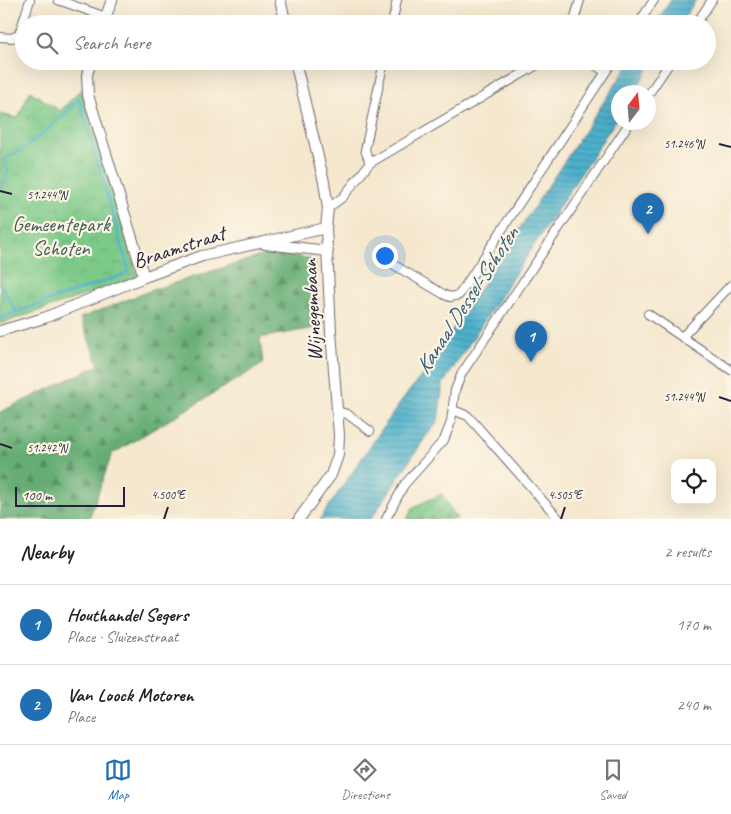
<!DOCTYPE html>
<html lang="en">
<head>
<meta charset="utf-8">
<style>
	:root { --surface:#fff; --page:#f6f6f6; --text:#222; --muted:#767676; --line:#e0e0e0; --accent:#1f6fb2 }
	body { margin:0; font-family:Caveat,sans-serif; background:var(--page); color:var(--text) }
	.controls { position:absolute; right:15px; bottom:15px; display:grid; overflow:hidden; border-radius:10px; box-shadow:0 5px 20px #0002 }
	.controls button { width:45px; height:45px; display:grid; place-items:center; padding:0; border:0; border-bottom:1px solid var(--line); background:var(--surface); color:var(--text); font:25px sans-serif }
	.compass { position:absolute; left:611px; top:85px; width:45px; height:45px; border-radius:50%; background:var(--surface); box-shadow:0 5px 20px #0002; rotate:16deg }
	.scale { position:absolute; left:15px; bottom:12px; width:110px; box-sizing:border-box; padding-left:5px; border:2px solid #22223b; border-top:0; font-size:14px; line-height:18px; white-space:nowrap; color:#22223b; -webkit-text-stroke:4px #fcf5e5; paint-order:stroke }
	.you { position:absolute; left:384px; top:255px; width:18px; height:18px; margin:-12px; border:4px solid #fff; border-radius:50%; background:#1a73e8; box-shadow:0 0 0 8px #1a73e833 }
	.badge { display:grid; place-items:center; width:32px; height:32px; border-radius:50%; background:var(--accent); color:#fff; font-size:16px; font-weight:700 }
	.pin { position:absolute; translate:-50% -41px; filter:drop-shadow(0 1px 2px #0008) }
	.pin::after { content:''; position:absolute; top:26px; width:18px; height:15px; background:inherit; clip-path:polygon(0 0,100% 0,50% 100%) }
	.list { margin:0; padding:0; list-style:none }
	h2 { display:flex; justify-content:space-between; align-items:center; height:65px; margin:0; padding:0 20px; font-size:21px }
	h2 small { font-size:16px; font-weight:400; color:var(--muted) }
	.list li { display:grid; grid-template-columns:32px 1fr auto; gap:15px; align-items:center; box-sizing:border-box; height:80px; padding:0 20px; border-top:1px solid var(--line) }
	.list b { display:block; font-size:19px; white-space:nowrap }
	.list p { margin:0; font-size:16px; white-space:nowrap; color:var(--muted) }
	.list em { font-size:16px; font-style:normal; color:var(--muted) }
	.icon { flex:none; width:28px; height:28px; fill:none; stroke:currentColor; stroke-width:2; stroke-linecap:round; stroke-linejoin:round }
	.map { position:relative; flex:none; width:731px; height:519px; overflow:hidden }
	.search { position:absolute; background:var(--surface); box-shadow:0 5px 20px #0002; left:15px; right:15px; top:15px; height:55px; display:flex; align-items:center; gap:12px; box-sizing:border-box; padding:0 18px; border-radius:28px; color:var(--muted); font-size:19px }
	.sheet { height:225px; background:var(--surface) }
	nav { display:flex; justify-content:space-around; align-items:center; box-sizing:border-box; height:70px; border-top:1px solid var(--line); background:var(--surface); font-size:14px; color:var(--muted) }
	nav a { display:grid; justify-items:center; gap:2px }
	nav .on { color:var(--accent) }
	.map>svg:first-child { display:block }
	.forest { fill:url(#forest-firs); stroke:#446858 }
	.park { fill:url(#park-crowns); stroke:#4f7662 }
	.garden { fill:url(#garden-furrows); stroke:#4f7662 }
	.water { fill:url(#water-rules); stroke:#386a84 }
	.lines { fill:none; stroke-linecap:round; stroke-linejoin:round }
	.stream { stroke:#4db1cc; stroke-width:2.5 }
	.minor-casing { stroke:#6c676f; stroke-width:10 }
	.tertiary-casing { stroke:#6c676f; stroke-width:12 }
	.minor { stroke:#fff; stroke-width:8 }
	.tertiary { stroke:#fff; stroke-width:10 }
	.ticks { fill:none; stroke:#22223b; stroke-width:2 }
	.labels { text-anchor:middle; stroke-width:4.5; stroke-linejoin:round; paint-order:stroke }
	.park-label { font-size:21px; fill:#425c56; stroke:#fcf5e5 }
	.street-label { font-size:21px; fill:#22223b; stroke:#fcf5e5 }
	.water-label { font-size:22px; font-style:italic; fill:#335b75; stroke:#fcf5e5 }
	.ticks-label { font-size:12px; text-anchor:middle; fill:#22223b; stroke:#fcf5e5; stroke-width:4.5; stroke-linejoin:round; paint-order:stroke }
</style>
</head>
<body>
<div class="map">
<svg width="731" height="519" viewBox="0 0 731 519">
	<defs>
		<pattern id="forest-firs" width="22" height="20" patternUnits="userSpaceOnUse" patternTransform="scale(1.25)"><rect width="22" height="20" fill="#65ad74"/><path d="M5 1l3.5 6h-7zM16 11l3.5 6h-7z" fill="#538c60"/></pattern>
		<pattern id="park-crowns" width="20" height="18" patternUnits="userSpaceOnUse" patternTransform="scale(1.25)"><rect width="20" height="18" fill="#7cc988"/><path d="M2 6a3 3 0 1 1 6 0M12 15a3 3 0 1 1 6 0" fill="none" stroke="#6bac76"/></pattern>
		<pattern id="garden-furrows" width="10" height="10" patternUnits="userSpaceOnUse" patternTransform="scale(1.25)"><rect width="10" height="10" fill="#7cc988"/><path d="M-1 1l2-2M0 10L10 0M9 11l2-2" fill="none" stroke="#6bac76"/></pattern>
		<pattern id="water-rules" width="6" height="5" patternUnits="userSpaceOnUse" patternTransform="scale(1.25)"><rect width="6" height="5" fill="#4db1cc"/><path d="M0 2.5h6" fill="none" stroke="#4090a7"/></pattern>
	</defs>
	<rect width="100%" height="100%" fill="#fcf5e5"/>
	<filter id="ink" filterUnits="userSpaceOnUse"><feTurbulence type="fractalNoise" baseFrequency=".02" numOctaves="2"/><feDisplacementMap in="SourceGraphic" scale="10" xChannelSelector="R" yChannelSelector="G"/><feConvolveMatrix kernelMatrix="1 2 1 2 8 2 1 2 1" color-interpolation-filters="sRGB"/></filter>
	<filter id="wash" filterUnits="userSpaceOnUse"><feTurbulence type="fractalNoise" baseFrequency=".0096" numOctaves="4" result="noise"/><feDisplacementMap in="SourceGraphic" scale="20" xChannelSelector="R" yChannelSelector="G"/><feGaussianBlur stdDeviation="1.12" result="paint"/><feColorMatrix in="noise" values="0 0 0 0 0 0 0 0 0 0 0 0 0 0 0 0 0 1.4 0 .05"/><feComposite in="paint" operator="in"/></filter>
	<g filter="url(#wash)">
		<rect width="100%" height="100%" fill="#f5e8cf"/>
		<path class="forest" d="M270 253 315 259 320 327 260 338 263 364 112 454 89 519H0V412L99 365 80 318 152 290Z"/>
		<path class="park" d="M81 89 138 277 0 324V114L18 118 30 91 60 111Z"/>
		<path class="garden" d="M442 494 457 519H407L413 507Z"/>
		<path class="water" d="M671 0H696L680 24H655Z
			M631 61H654L634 92H618V117L443 384 438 421 425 438 371 519H320L400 403 425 371Z"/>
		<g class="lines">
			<path class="stream" d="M0 185 5 182 8 170 4 160 30 144 51 127 79 99 128 268V272L122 275 0 318
				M0 284 17 313"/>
		</g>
	</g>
	<g filter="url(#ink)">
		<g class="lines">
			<defs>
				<path id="minor" d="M58 0 106 17
					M392 24 397 0
					M573 24 580 0
					M638 24 654 0
					M696 24 712 0
					M0 37 12 38 19 34 30 0
					M588 61 606 72
					M648 95 671 61
					M370 163 365 150 384 61
					M328 208 343 197 370 163 544 61
					M384 259 445 295 450 297 459 295 613 61
					M648 314 731 370
					M682 337 731 285
					M453 410 468 416 559 519
					M337 411 347 414 370 431
					M386 519 404 485 444 440 451 422 455 390 462 373 630 122"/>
				<path id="tertiary" d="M280 0 286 24
					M103 24 112 0
					M91 61 87 75 88 95 144 277
					M295 61 324 182 328 208 326 228 331 332 339 435 338 455 331 475 299 519
					M265 244 328 251
					M0 331 44 318 144 277 202 256 326 228"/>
			</defs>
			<use href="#minor" class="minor-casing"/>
			<use href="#tertiary" class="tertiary-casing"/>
			<use href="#minor" class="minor"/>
			<use href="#tertiary" class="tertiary"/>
		</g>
	</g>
	<path class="ticks" d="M719 144 731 147M0 191 12 194M719 397 731 401M0 444 12 448M164 519 168 507M561 519 565 507"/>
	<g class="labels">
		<g class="park-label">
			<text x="61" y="231">Gemeentepark<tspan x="61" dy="24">Schoten</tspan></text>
		</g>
		<g class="street-label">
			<text transform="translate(179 247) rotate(-18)" y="7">Braamstraat</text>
			<text transform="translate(312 310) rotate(-93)" y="7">Wijnegembaan</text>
		</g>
		<g class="water-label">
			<text transform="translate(466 300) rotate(-57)" y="8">Kanaal Dessel-Schoten</text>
		</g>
	</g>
	<g class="ticks-label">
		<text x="684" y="148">51.246°N</text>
		<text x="47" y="199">51.244°N</text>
		<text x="684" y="401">51.244°N</text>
		<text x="47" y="452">51.242°N</text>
		<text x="168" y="499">4.500°E</text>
		<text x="565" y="499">4.505°E</text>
	</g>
</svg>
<div class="controls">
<button><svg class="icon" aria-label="locate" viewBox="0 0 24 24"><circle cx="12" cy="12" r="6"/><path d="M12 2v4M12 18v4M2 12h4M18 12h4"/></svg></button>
</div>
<svg class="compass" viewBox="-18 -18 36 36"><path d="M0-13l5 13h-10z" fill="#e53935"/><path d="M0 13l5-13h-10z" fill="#767676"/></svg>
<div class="scale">100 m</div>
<div class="you"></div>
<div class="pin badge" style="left:531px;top:362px">1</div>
<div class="pin badge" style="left:648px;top:234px">2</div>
<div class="search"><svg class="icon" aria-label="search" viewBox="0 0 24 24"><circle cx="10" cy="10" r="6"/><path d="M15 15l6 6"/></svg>Search here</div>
</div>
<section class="sheet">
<h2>Nearby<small>2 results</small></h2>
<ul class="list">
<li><span class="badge">1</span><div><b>Houthandel Segers</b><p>Place · Sluizenstraat</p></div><em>170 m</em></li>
<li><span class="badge">2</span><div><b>Van Loock Motoren</b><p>Place</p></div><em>240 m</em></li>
</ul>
</section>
<nav>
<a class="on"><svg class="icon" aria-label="map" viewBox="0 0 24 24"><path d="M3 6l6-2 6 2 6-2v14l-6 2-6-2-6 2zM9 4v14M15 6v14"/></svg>Map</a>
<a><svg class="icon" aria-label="directions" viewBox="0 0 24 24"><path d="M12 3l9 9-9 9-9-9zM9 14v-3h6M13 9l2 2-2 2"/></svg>Directions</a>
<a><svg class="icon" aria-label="saved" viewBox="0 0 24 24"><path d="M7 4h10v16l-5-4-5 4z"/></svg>Saved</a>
</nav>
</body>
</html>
